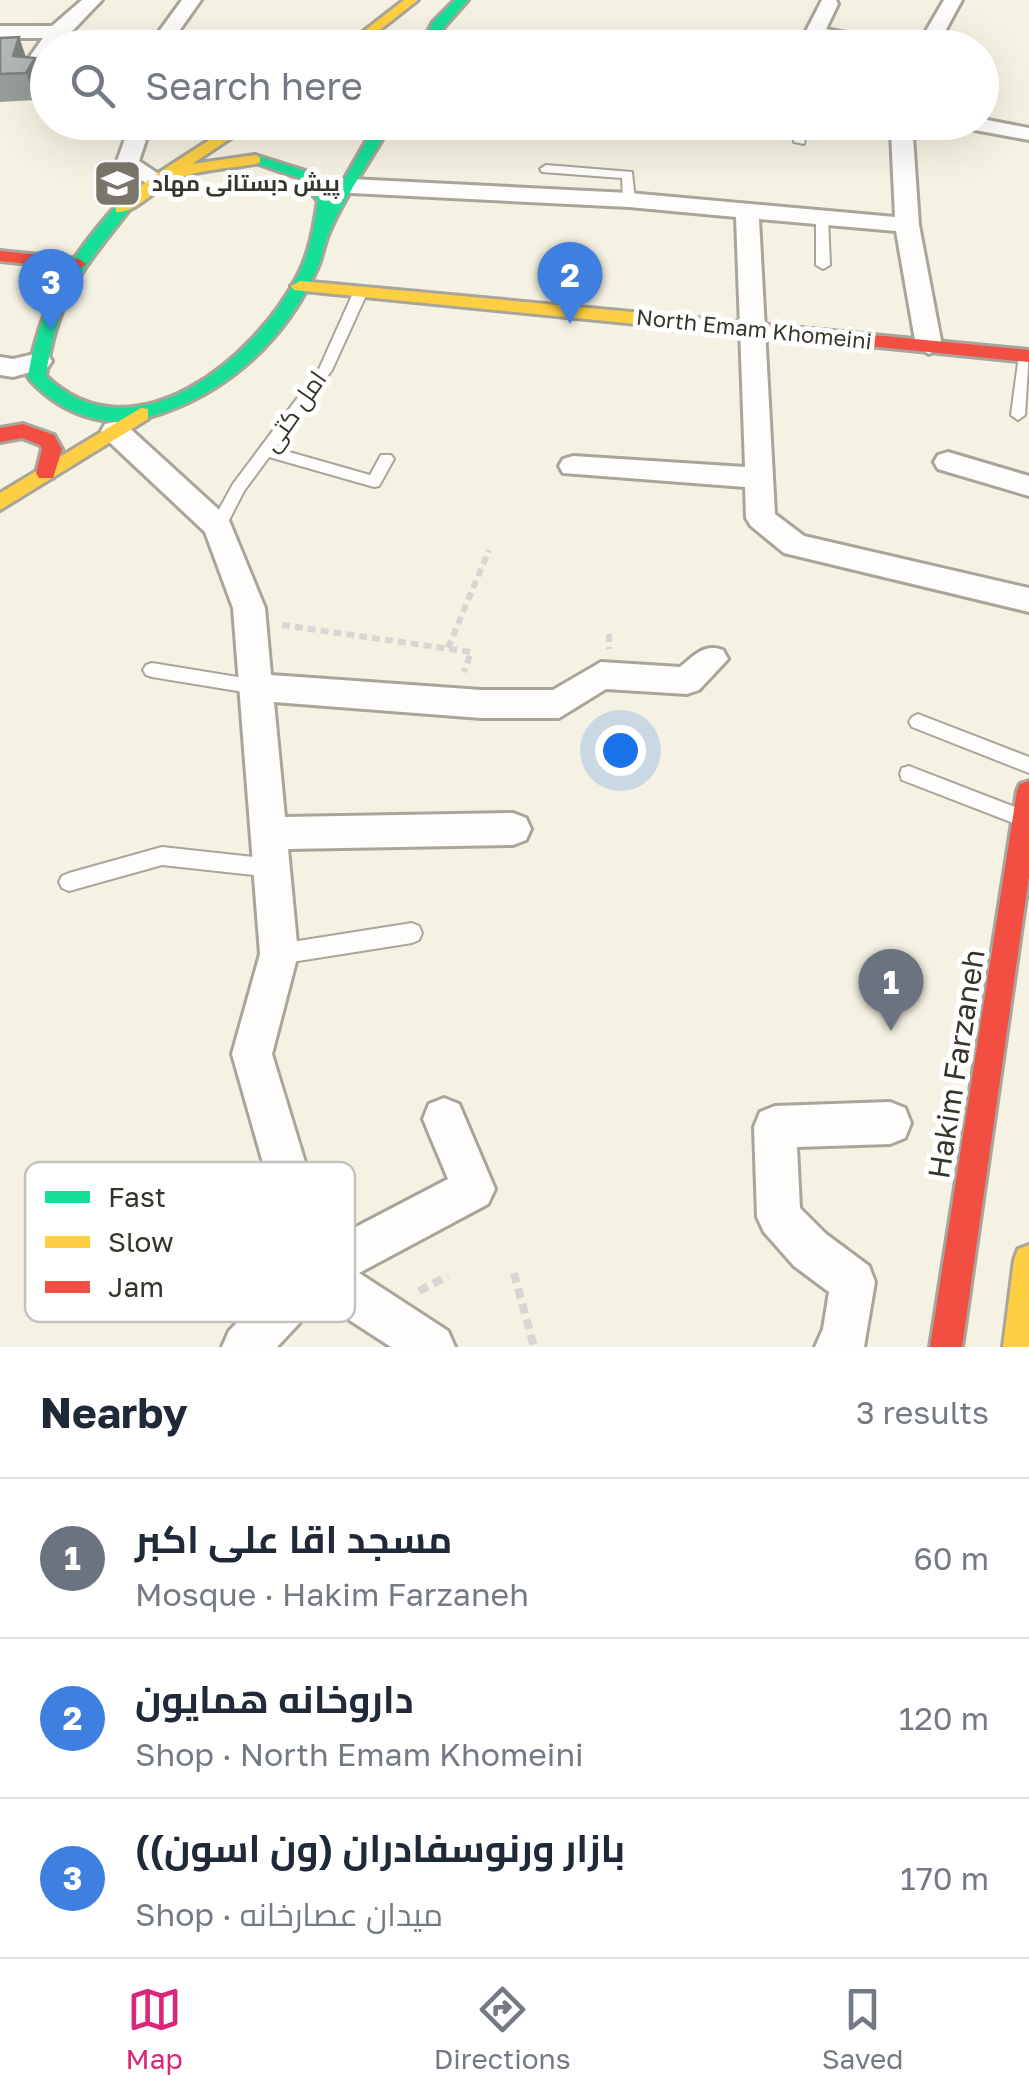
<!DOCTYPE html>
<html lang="en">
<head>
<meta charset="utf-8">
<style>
	:root { --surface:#fff; --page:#f6f6f7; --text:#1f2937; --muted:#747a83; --line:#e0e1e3; --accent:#db2777 }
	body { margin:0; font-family:"Golos Text",Cairo,sans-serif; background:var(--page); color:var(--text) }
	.you { position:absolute; left:620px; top:750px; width:35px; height:35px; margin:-25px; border:8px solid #fff; border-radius:50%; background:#1a73e8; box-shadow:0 0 0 15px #1a73e833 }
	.badge { display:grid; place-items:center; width:65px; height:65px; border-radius:50%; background:var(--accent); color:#fff; font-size:32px; font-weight:700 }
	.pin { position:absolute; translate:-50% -82px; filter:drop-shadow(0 2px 5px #0008) }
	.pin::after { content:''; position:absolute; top:52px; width:35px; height:30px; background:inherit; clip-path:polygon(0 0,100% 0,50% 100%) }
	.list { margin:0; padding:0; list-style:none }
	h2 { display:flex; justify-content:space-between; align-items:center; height:130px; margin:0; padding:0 40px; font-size:42px }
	h2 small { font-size:32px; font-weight:400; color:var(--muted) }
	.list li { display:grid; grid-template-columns:65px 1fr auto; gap:30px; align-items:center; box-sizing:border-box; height:160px; padding:0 40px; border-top:2px solid var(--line) }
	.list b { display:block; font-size:38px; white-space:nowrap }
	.list p { margin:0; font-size:32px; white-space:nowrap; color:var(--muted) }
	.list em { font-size:32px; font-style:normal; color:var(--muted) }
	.icon { flex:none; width:55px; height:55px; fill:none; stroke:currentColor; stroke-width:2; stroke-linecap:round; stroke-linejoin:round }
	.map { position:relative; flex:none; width:1029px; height:1347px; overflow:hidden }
	.search { position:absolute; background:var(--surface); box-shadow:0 10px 40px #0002; left:30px; right:30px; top:30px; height:110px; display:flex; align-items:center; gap:25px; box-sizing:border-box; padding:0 35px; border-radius:55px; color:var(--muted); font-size:38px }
	.sheet { height:610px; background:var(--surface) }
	nav { display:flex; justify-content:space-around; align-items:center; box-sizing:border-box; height:140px; border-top:2px solid var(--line); background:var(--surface); font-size:28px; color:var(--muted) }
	nav a { display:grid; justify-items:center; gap:5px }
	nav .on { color:var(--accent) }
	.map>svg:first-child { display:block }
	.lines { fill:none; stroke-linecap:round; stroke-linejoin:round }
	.lane-casing { stroke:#a8a59a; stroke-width:4 }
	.street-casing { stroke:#a8a59a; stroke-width:6 }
	.fast-casing { stroke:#a8a59a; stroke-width:6 }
	.slow-casing { stroke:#a8a59a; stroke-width:6 }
	.jam-casing { stroke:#a8a59a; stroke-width:6 }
	.path-far1 { stroke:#d7d6d2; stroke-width:6; stroke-dasharray:8 5; stroke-linecap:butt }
	.path { stroke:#d7d6d2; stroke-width:8; stroke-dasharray:10 6; stroke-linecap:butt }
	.lane { fill:#fefdfb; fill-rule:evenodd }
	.street { fill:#fefdfb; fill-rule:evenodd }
	.fast { fill:#16e098; fill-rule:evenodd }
	.slow { fill:#ffcf43; fill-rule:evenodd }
	.jam { fill:#f24e42; fill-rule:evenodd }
	.wall { fill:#999d9a }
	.shaded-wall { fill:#7d807d }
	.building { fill:#b2b7b3; stroke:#7d807d; stroke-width:2.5 }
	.labels { text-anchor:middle; stroke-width:10; stroke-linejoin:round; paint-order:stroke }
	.far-poi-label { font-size:22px; font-weight:bold; fill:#37342a; stroke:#fff; text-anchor:start }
	.far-street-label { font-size:22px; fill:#37342a; stroke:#fff }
	.street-label { font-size:25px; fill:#37342a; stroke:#fff }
	.near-street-label { font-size:30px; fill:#37342a; stroke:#fff }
	.key { fill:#fff; stroke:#c3c2bf; stroke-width:2.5 }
	.key-label { font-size:28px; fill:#37342a }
</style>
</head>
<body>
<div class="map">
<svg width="1029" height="1347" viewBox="0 0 1029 1347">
	<rect width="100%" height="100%" fill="#f6f2e3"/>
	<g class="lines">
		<defs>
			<path id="lane" d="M796 122H808L804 144 794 142Z
				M546 165 632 172 635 200 629 204 623 200 622 178 542 172 540 169Z
				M822 213 828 217 830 265 823 269 816 265V217Z
				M361 287 368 291 332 370 275 448 370 475 381 455H391L394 459 379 486 374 487 269 457 244 491 224 530H212L210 526 233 484 319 369 354 291Z
				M1026 350 1029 351 1025 415 1018 420 1011 415 1019 355Z
				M152 663 256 680 262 682 265 687 262 692 256 694 152 677 146 675 143 670 146 665Z
				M918 714 1029 757V773L912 727 909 722 912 717Z
				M909 766 1028 812V824L1021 826 902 780 900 774 902 768Z
				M162 847 272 859 279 862 282 868 279 874 272 877 162 865 69 891 62 888 59 882 62 876 69 873Z
				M412 923 419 926 422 933 419 940 412 943 279 964 272 961 269 954 272 947 279 944Z"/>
			<path id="street" d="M82 0H102L56 48H48L45 63 38 65 28 59 43 38H0V26H52Z
				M182 0H201L167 48H147Z
				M822 0H836L838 4 826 29 891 42 901 48H859L808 37 805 33Z
				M944 0H962L936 48H916Z
				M982 119 1029 128V140L964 128 954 122H982Z
				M131 122H152L139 161 168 180 165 185H149L116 164Z
				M848 122H912L919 225 942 346 929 354 916 346 896 231 759 219 775 514 804 536 1029 588V612L784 553 751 526 746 518 745 487 563 473 559 466 563 459 573 456 745 467 736 217 629 207 351 193 340 186 351 179 629 193 895 217 891 132 858 128Z
				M39 353 48 355 52 361 48 367 13 377 0 375V357L13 359Z
				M115 422 125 424 228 518 265 608 271 675 481 690H553L601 662 680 667C695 655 704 643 723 650L728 659 699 690 687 694 606 689 559 718H481L274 702 285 817 513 813 526 818 531 829 526 840 513 845 288 849 298 954 272 1054 329 1241 448 1179 423 1119 429 1104 444 1098 459 1104 495 1189 488 1204 359 1273 448 1331 455 1347H391L320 1301 277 1347H222L229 1331 292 1265 232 1054 260 954 233 608 205 532 105 438 101 431 105 424Z
				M948 452 1029 476V496L938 469 934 462 938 455Z
				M890 1102 905 1108 911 1123 905 1138 890 1144 797 1147 800 1208 826 1234 869 1266 875 1282 864 1347H815L823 1329 829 1292 794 1266 764 1232 757 1217 754 1127 760 1112 775 1106Z"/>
			<path id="fast" d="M455 0H468L444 27 433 48H419L433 22Z
				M377 122H392C372 159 343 198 328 235 323 247 322 260 316 271 284 342 223 396 149 417 105 430 61 413 31 381L28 377C39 307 69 258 116 206L122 204 130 209C83 269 57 296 46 376 133 461 256 358 298 275 310 252 314 226 318 201L299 178 247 160 255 155 309 172 333 199Z"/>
			<path id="slow" d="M404 0H418L357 48H342Z
				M237 122H255L192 164 255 155 260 157V163C230 169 201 168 172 181 155 189 135 214 116 212V206L152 177Z
				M273 122 327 128 381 122 327 136Z
				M300 281 707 319 716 325 707 331 294 290 291 286Z
				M141 408 148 409V419L0 510V493Z
				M1029 1245V1347H1003L1014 1260 1018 1249Z"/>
			<path id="jam" d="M0 251 79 259 87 264 79 269 0 261Z
				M707 319 1029 350V362L701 329 698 325Z
				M23 424 54 435 62 449 53 478H39L36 473 42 449 40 445 22 438 0 442V428Z
				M1029 781V876L962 1347H930L1017 791 1020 784Z"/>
		</defs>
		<use href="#lane" class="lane-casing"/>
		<use href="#street" class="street-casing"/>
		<use href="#fast" class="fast-casing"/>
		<use href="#slow" class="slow-casing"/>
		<use href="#jam" class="jam-casing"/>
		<path class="path-far1" d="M282 625 471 652 464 672
			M609 634V649
			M448 648 489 550"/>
		<path class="path" d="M514 1273 534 1347
			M419 1291 448 1276"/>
		<use href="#lane" class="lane"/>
		<use href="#street" class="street"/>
		<use href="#fast" class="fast"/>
		<use href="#slow" class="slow"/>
		<use href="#jam" class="jam"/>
	</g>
	<path class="wall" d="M19 37 26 57 35 58 44 85 35 100 0 102V38Z"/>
	<path class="shaded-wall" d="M19 37 28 64 13 56Z
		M35 58 44 85 35 100 26 73Z"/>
	<path class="building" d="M19 37 13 56 35 58 26 73 0 74V38Z"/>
	<defs>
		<symbol id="school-square" viewBox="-11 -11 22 22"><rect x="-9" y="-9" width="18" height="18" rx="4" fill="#7a766b" stroke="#fff"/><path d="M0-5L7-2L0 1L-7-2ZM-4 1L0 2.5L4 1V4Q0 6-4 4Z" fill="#fff"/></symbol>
	</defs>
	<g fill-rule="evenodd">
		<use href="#school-square" x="90" y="156" width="55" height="55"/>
	</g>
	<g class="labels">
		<g class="far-poi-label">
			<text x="152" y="191">پیش دبستانی مهاد</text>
		</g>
		<g class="far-street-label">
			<text transform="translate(754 329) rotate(6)" y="8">North Emam Khomeini</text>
		</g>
		<g class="street-label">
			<text transform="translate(294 411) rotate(-55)" y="9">امل کتی</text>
		</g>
		<g class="near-street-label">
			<text transform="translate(957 1064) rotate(-81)" y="10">Hakim Farzaneh</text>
		</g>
	</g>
	<rect x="25" y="1162" width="330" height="160" rx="15" class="key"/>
	<rect x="45" y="1191" width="45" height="12" fill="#16e098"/>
	<rect x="45" y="1236" width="45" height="12" fill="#ffcf43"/>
	<rect x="45" y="1281" width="45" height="12" fill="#f24e42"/>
	<g class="key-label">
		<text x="108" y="1207">Fast</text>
		<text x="108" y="1252">Slow</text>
		<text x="108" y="1297">Jam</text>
	</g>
</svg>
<div class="you"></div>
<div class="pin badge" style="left:891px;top:1031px;background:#6b7280">1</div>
<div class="pin badge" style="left:570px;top:324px;background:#3f7fe0">2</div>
<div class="pin badge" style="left:51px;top:331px;background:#3f7fe0">3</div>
<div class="search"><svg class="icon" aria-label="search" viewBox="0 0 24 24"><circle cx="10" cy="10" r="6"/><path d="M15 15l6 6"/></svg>Search here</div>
</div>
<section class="sheet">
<h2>Nearby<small>3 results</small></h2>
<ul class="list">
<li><span class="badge" style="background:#6b7280">1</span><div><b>مسجد اقا علی اکبر</b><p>Mosque · Hakim Farzaneh</p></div><em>60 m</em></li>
<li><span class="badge" style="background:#3f7fe0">2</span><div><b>داروخانه همایون</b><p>Shop · North Emam Khomeini</p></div><em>120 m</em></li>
<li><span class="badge" style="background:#3f7fe0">3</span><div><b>(بازار ورنوسفادران (ون اسون)</b><p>Shop · میدان عصارخانه</p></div><em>170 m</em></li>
</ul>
</section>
<nav>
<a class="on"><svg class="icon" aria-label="map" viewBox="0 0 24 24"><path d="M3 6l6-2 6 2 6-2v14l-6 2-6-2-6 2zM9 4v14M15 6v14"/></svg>Map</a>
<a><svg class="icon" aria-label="directions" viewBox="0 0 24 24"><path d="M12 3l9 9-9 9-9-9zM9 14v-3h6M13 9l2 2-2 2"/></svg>Directions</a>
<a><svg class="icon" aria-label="saved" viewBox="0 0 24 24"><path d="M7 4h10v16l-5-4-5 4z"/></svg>Saved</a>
</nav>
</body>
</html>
